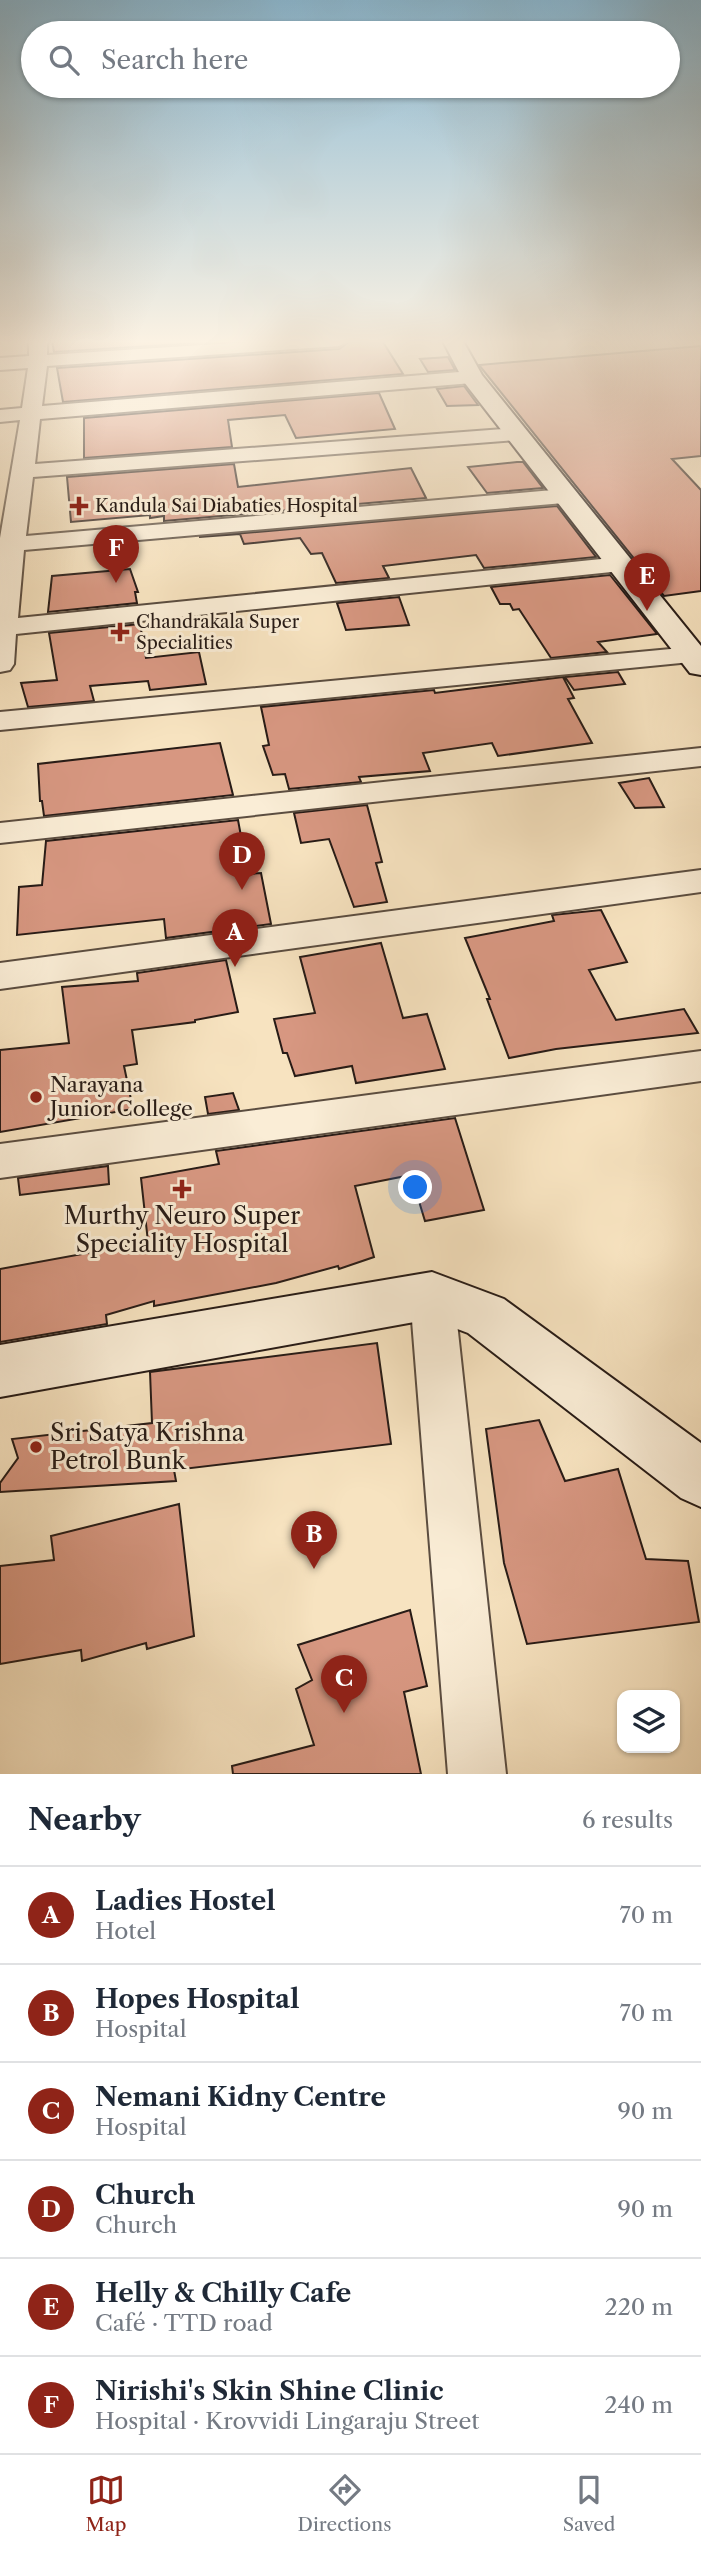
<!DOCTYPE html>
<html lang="en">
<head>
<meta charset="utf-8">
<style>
	:root { --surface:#fff; --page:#f6f6f7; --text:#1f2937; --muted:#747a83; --line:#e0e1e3; --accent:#8f2418 }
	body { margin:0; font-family:"Libre Caslon Text",serif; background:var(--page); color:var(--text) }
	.controls { position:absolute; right:21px; bottom:21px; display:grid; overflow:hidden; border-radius:14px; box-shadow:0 2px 5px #0004 }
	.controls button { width:63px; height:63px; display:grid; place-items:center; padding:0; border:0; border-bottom:2px solid var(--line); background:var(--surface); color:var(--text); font:35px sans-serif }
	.you { position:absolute; left:416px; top:1188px; width:24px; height:24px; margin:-18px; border:5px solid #fff; border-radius:50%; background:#1a73e8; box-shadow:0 0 0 10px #1a73e833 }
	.badge { display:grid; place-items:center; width:46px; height:46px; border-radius:50%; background:var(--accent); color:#fff; font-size:23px; font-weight:700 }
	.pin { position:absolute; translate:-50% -58px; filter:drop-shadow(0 2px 4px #0008) }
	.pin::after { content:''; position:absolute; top:37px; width:24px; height:21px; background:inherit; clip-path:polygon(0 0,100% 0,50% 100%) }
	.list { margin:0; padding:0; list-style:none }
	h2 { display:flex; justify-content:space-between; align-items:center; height:91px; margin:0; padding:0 28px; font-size:30px }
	h2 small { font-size:23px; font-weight:400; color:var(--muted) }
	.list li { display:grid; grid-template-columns:46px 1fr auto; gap:21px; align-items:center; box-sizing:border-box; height:98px; padding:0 28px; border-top:2px solid var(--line) }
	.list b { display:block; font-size:26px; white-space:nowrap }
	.list p { margin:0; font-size:23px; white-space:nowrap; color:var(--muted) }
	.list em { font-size:23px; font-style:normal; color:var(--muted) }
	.icon { flex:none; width:38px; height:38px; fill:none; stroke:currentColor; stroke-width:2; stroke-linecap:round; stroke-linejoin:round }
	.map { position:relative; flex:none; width:701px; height:1774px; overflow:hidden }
	.search { position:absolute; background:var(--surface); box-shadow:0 2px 5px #0004; left:21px; right:21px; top:21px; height:77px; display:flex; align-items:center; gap:18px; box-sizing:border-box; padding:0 24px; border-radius:38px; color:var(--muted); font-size:26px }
	.sheet { height:679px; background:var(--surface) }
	nav { display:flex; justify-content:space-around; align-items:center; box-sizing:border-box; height:98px; border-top:2px solid var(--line); background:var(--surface); font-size:19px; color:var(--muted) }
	nav a { display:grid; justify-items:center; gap:4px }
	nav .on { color:var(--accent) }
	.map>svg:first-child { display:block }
	.building { fill:#d79781; stroke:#271b16; stroke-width:2 }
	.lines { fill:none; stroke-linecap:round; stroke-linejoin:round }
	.street-casing { stroke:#5b4d40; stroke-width:4 }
	.secondary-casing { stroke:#271b16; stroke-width:4 }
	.street { fill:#faedd6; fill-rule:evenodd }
	.secondary { fill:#faedd6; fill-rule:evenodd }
	.poi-dot { fill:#8f2418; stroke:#faedd6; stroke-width:2.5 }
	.labels { text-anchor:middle; stroke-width:6; stroke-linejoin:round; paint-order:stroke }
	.far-poi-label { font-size:18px; fill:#271b16; stroke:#faedd6; text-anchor:start }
	.poi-label { font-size:21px; fill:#271b16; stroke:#faedd6; text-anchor:start }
	.near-poi-label { font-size:24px; fill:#271b16; stroke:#faedd6 }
</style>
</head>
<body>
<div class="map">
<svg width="701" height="1774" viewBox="0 0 701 1774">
	<rect width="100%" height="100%" fill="#f7e3c0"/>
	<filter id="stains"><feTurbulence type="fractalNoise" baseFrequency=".00286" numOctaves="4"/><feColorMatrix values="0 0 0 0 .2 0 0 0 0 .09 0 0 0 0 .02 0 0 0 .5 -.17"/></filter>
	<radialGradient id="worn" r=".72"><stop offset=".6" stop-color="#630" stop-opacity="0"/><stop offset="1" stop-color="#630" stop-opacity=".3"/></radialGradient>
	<path class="building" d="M52 341H228L54 352Z
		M350 341 383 342 403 374 63 402 57 368 339 349Z
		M701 346V456L672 459 701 490V591L664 596 479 365Z
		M448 357 455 370 428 372 420 359Z
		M464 386 478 405 447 406 437 389Z
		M379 393 395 429 296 438 285 415 228 420 232 447 84 458V418Z
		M517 462H523L543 488 487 493 468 467Z
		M234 464 238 487 411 468 426 498 164 521V516L150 518V515L71 522 67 477Z
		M557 506 596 557 484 568 476 555 383 566 389 578 336 583 322 553 311 554 300 538 244 544 240 534 199 537Z
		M130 569 138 592H135L137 603 48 612 52 576Z
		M610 575 657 634 598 642 607 652 551 658 519 609 513 610 510 604H500L491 587Z
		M399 597 409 625 346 630 337 603Z
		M140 624 146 658 199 652 206 684 150 690 148 681 90 686 94 701 28 707 21 683 57 680 49 633Z
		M618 672 625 684 574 690 565 677Z
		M563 677 574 698 568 699 592 743 498 756 492 743 423 753 430 771 359 777 361 782 289 789 285 774 273 775 263 746 269 745 261 707 434 690 435 693Z
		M220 743 233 795 44 816 42 801H40L38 764Z
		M649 778 664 807 635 808 619 783Z
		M367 805 382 862 376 863 387 902 354 907 329 839 301 843 294 813Z
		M238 820 248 874 261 873 271 924 166 938 164 919 17 935 19 887 42 885 46 841Z
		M601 910 627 962 589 970 616 1020 684 1009 698 1033 556 1049 509 1058 487 999H490L465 938 554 921 552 915Z
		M381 943 403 1018 427 1014 445 1069 356 1083 352 1066 295 1076 287 1053H283L274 1019 315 1013 300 957Z
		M226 960 238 1012 195 1020V1022L132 1030 137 1064 124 1066 133 1109 0 1132V1050L69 1043 62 987 138 981 137 973Z
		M233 1093 239 1110 208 1114 205 1097Z
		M455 1118 484 1210 425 1221 411 1175 355 1186 374 1257 339 1269 338 1266 276 1283 154 1306V1301L106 1315 107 1324 0 1342V1269L148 1242 141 1178 219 1164 216 1151Z
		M108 1166 109 1184 20 1195 18 1178Z
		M377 1343 391 1444 174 1470 176 1481 0 1492V1483L18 1458 12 1439 152 1423 150 1372Z
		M539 1420 565 1481 618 1469 646 1559 688 1561 699 1622 527 1644 504 1563 486 1429Z
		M179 1504 194 1636 147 1649 146 1643 82 1661 81 1650 0 1664V1566L54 1560 51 1536Z
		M410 1610 427 1686 404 1692 421 1774H233L232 1766 314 1745 296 1689 312 1680 298 1645Z"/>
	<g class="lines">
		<defs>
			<path id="street" d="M29 341H47V355L263 341H348L339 346 47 366 42 406 472 371 482 377 472 383 40 419 35 464 518 428 525 430 528 434 525 438 518 440 33 477 26 536 564 489 572 491 575 496 572 501 564 503 24 550 18 618 621 557 630 559 633 564 630 569 621 571 16 634 14 664 10 670 0 672V538L20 420 0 422V410L22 408 28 368 0 370V358L29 356Z
				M692 647 701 649V661L0 730V712Z
				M701 748V766L0 843V823Z
				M701 870V892L0 989V963Z
				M701 1051V1081L0 1178V1144Z
				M432 1275 448 1281 454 1295 506 1774H448L410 1295 416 1281Z"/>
			<path id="secondary" d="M443 341H463L482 375 701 646V675L690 673 464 382Z
				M432 1272 504 1299 701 1443V1507L681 1498 468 1333 431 1319 0 1397V1345Z"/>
		</defs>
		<use href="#street" class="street-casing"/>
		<use href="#secondary" class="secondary-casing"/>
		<use href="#street" class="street"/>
		<use href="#secondary" class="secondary"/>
	</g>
	<linearGradient id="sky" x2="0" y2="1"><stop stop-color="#8ab8d2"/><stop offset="0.58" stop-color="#fbf2e3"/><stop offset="1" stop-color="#fbf2e3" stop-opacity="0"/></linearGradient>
	<rect width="701" height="589" fill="url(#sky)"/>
	<g class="poi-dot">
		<path d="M75.5 495.5h7v7h7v7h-7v7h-7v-7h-7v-7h7z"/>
		<path d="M116.5 621.5h7v7h7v7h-7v7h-7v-7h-7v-7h7z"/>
		<circle cx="36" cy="1097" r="7"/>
		<path d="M178.5 1178.5h7v7h7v7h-7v7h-7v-7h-7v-7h7z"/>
		<circle cx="36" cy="1447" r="7"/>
	</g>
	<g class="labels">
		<g class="far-poi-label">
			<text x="95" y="512">Kandula Sai Diabaties Hospital</text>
			<text x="136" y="628">Chandrakala Super<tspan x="136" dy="21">Specialities</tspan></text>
		</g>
		<g class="poi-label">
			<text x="50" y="1092">Narayana<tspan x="50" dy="24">Junior College</tspan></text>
		</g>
		<g class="near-poi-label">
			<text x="182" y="1224">Murthy Neuro Super<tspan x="182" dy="28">Speciality Hospital</tspan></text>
			<text x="50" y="1441" text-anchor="start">Sri Satya Krishna<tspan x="50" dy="28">Petrol Bunk</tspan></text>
		</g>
	</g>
	<rect width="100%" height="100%" filter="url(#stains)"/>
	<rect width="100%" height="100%" fill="url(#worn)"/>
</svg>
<div class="controls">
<button><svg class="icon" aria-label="layers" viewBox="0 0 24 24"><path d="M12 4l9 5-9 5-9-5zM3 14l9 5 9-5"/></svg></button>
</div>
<div class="you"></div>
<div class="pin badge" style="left:235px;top:967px">A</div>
<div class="pin badge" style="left:314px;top:1569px">B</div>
<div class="pin badge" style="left:344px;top:1713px">C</div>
<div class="pin badge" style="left:242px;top:890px">D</div>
<div class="pin badge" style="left:647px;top:611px">E</div>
<div class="pin badge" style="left:116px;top:583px">F</div>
<div class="search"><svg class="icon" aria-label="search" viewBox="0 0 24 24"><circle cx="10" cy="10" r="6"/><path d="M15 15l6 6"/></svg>Search here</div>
</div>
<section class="sheet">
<h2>Nearby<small>6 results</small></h2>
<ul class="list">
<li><span class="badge">A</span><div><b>Ladies Hostel</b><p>Hotel</p></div><em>70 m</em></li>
<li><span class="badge">B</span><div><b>Hopes Hospital</b><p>Hospital</p></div><em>70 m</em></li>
<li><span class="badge">C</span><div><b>Nemani Kidny Centre</b><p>Hospital</p></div><em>90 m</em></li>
<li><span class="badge">D</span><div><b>Church</b><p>Church</p></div><em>90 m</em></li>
<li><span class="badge">E</span><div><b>Helly &amp; Chilly Cafe</b><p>Café · TTD road</p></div><em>220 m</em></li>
<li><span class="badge">F</span><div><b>Nirishi's Skin Shine Clinic</b><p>Hospital · Krovvidi Lingaraju Street</p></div><em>240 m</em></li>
</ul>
</section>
<nav>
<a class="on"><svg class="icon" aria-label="map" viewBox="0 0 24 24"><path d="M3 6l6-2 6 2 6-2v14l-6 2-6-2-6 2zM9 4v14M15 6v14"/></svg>Map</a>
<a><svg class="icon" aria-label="directions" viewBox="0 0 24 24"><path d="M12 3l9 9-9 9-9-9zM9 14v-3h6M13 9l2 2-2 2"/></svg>Directions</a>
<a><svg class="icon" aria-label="saved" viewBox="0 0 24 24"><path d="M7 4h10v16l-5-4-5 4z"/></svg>Saved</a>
</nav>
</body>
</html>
